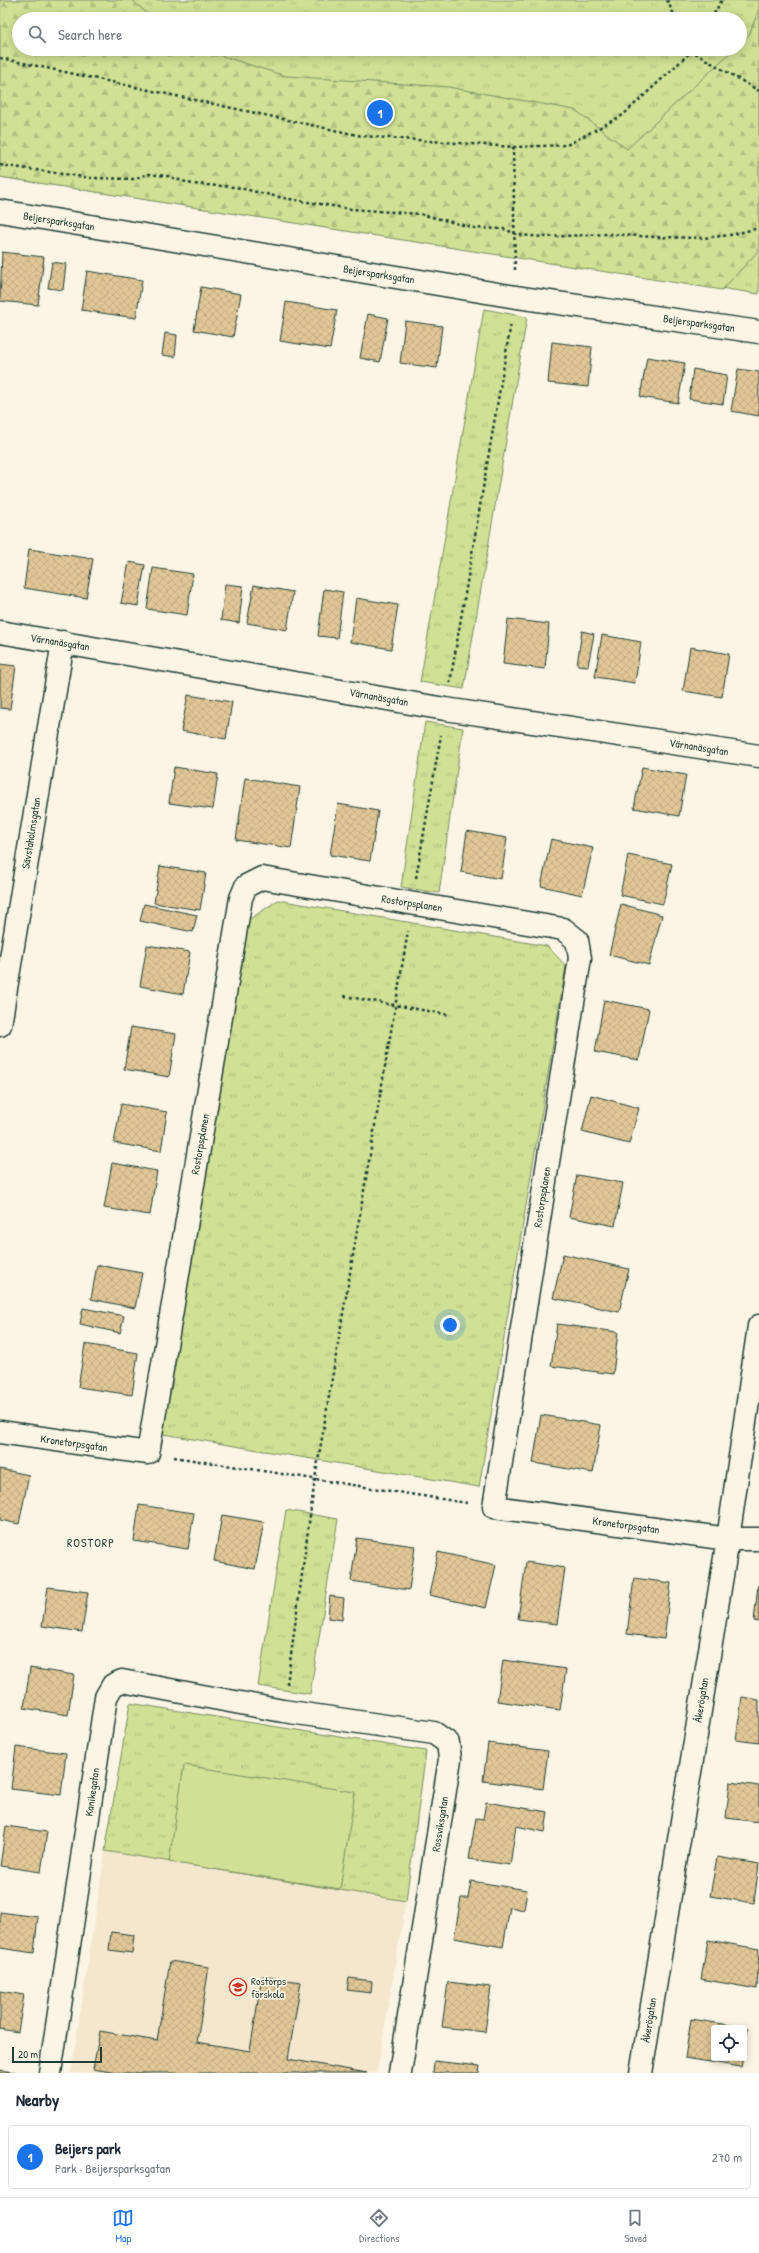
<!DOCTYPE html>
<html lang="en">
<head>
<meta charset="utf-8">
<style>
	:root { --surface:#fff; --page:#f6f6f7; --text:#1f2937; --muted:#747a83; --line:#e0e1e3; --accent:#1a73e8 }
	body { margin:0; font-family:"Patrick Hand",sans-serif; background:var(--page); color:var(--text) }
	.controls { position:absolute; right:12px; bottom:12px; display:grid; overflow:hidden; border-radius:4px; box-shadow:0 2px 10px #0003 }
	.controls button { width:36px; height:36px; display:grid; place-items:center; padding:0; border:0; border-bottom:1px solid var(--line); background:var(--surface); color:var(--text); font:20px sans-serif }
	.scale { position:absolute; left:12px; bottom:10px; width:90px; box-sizing:border-box; padding-left:4px; border:2px solid #1f3d34; border-top:0; font-size:11px; line-height:14px; white-space:nowrap; color:#1f3d34; -webkit-text-stroke:3px #fcf5e5; paint-order:stroke }
	.you { position:absolute; left:450px; top:1325px; width:14px; height:14px; margin:-10px; border:3px solid #fff; border-radius:50%; background:#1a73e8; box-shadow:0 0 0 6px #1a73e833 }
	.badge { display:grid; place-items:center; width:26px; height:26px; border-radius:50%; background:var(--accent); color:#fff; font-size:13px; font-weight:700 }
	.pin { position:absolute; translate:-50% -50%; border:2px solid #fff; box-shadow:0 1px 4px #0006 }
	.list { margin:0; padding:0; list-style:none }
	h2 { display:flex; justify-content:space-between; align-items:center; height:52px; margin:0; padding:0 16px; font-size:17px }
	h2 small { font-size:13px; font-weight:400; color:var(--muted) }
	.list li { display:grid; grid-template-columns:26px 1fr auto; gap:12px; align-items:center; box-sizing:border-box; height:64px; margin:0 8px 8px; padding:0 8px; border:1px solid var(--line); border-radius:4px }
	.list b { display:block; font-size:15px; white-space:nowrap }
	.list p { margin:0; font-size:13px; white-space:nowrap; color:var(--muted) }
	.list em { font-size:13px; font-style:normal; color:var(--muted) }
	.icon { flex:none; width:22px; height:22px; fill:none; stroke:currentColor; stroke-width:2; stroke-linecap:round; stroke-linejoin:round }
	.map { position:relative; flex:none; width:759px; height:2073px; overflow:hidden }
	.search { position:absolute; background:var(--surface); box-shadow:0 2px 10px #0003; left:12px; right:12px; top:12px; height:44px; display:flex; align-items:center; gap:10px; box-sizing:border-box; padding:0 14px; border-radius:22px; color:var(--muted); font-size:15px }
	.sheet { height:124px; background:var(--surface) }
	nav { display:flex; justify-content:space-around; align-items:center; box-sizing:border-box; height:56px; border-top:1px solid var(--line); background:var(--surface); font-size:11px; color:var(--muted) }
	nav a { display:grid; justify-items:center; gap:2px }
	nav .on { color:var(--accent) }
	.map>svg:first-child { display:block }
	.built { fill:#f4e7ce }
	.grass { fill:url(#grass-tufts); stroke:#788e64; fill-rule:evenodd }
	.forest { fill:url(#forest-firs); stroke:#788e64 }
	.pitch { fill:#d0e094; stroke:#788e64 }
	.building { fill:url(#building-cross-hatch); stroke:#1f3d34 }
	.lines { fill:none; stroke-linecap:round; stroke-linejoin:round }
	.minor-casing { stroke:#1f3d34; stroke-width:25 }
	.path { stroke:#1f3d34; stroke-width:2.5; stroke-dasharray:3 3; stroke-linecap:butt }
	.minor { stroke:#fcf5e5; stroke-width:22 }
	.labels { text-anchor:middle; stroke-width:3.5; stroke-linejoin:round; paint-order:stroke }
	.street-label { font-size:11px; fill:#1f3d34; stroke:#fcf5e5 }
	.poi-label { font-size:11px; fill:#1f3d34; stroke:#fcf5e5; text-anchor:start }
	.neighbourhood-label { font-size:12px; letter-spacing:1px; fill:#1f3d34; stroke:#fcf5e5 }
</style>
</head>
<body>
<div class="map">
<svg width="759" height="2073" viewBox="0 0 759 2073">
	<defs>
		<pattern id="grass-tufts" width="24" height="20" patternUnits="userSpaceOnUse"><rect width="24" height="20" fill="#d0e094"/><path d="M3 7l-1-3M5 7V3M7 7l1-3M15 17l-1-3M17 17v-4M19 17l1-3" fill="none" stroke="#b2c180"/></pattern>
		<pattern id="forest-firs" width="22" height="20" patternUnits="userSpaceOnUse"><rect width="22" height="20" fill="#d0e094"/><path d="M5 1l3.5 6h-7zM16 11l3.5 6h-7z" fill="#b2c180"/></pattern>
		<pattern id="building-cross-hatch" width="8" height="8" patternUnits="userSpaceOnUse"><rect width="8" height="8" fill="#e2c797"/><path d="M0 0l8 8M0 8l8-8" fill="none" stroke="#c1ac83"/></pattern>
	</defs>
	<rect width="100%" height="100%" fill="#fcf5e5"/>
	<filter id="ink" filterUnits="userSpaceOnUse"><feTurbulence type="fractalNoise" baseFrequency=".025" numOctaves="2"/><feDisplacementMap in="SourceGraphic" scale="8" xChannelSelector="R" yChannelSelector="G"/><feConvolveMatrix kernelMatrix="1 2 1 2 8 2 1 2 1" color-interpolation-filters="sRGB"/></filter>
	<g filter="url(#ink)">
		<path class="built" d="M105 1851 406 1901 377 2073H71Z"/>
		<path class="grass" d="M0 0H759V294L0 177ZM19 19H740V49H19Z
			M484 309 527 317 464 689 420 682Z
			M425 722 463 728 439 893 401 887Z
			M278 900 547 946 566 966 479 1487 163 1434 247 921Z
			M286 1510 338 1519 310 1694 258 1686Z
			M130 1703 426 1751 406 1901 105 1851Z"/>
		<path class="forest" d="M0 0H132L153 19H19V49H200L285 76 448 87 575 110 627 149 734 49H740V44L749 35 759 9V250L722 290 0 177Z"/>
		<path class="pitch" d="M184 1765 355 1792 340 1889 169 1862Z"/>
		<path class="building" d="M2 252 44 257 38 305 0 301Z
			M52 262 66 264 63 290 48 288Z
			M87 271 142 280 136 318 81 310Z
			M201 287 241 294 233 337 194 330Z
			M286 302 337 310 330 349 280 341Z
			M368 314 388 318 380 362 360 358Z
			M405 321 442 326 437 368 400 363Z
			M165 333 177 335 175 357 162 355Z
			M552 342 592 347 588 387 548 383Z
			M647 357 685 363 678 403 640 397Z
			M693 369 727 375 723 404 689 399Z
			M738 369 759 372V416L731 411Z
			M29 549 93 559 86 598 24 588Z
			M129 562 145 565 138 606 121 603Z
			M153 568 193 574 187 615 147 609Z
			M225 584 243 586 239 623 221 620Z
			M254 585 293 592 287 630 247 623Z
			M324 589 343 592 337 638 318 636Z
			M356 598 398 605 391 649 350 642Z
			M508 619 549 624 545 669 503 664Z
			M582 631 594 634 588 666 577 665Z
			M602 635 641 642 635 683 595 677Z
			M690 647 729 654 722 697 683 691Z
			M0 664 16 666 10 709 0 708Z
			M188 695 232 702 226 739 181 731Z
			M174 767 218 774 213 809 169 803Z
			M642 767 686 775 679 816 634 808Z
			M245 778 300 787 291 848 236 840Z
			M338 804 378 811 370 861 330 855Z
			M467 831 507 838 501 879 461 872Z
			M551 839 593 848 582 895 541 886Z
			M628 855 672 864 663 904 620 895Z
			M160 866 206 873 200 910 154 903Z
			M144 904 197 915 193 932 140 921Z
			M621 904 662 915 649 965 609 955Z
			M147 945 190 952 183 994 140 986Z
			M604 1000 649 1009 639 1060 595 1052Z
			M131 1027 176 1034 169 1077 124 1069Z
			M591 1095 639 1108 629 1144 582 1132Z
			M121 1104 167 1112 161 1151 114 1143Z
			M112 1163 157 1171 150 1215 104 1208Z
			M577 1175 623 1183 615 1226 569 1217Z
			M563 1254 629 1269 619 1312 553 1298Z
			M97 1265 142 1273 135 1308 91 1299Z
			M83 1308 124 1316 120 1333 80 1324Z
			M557 1324 618 1332 613 1374 551 1366Z
			M85 1344 138 1353 132 1395 78 1387Z
			M541 1415 601 1425 593 1473 533 1463Z
			M0 1469 29 1475 19 1524 0 1520Z
			M139 1505 194 1513 188 1549 134 1541Z
			M222 1515 264 1522 255 1569 214 1561Z
			M357 1538 415 1546 409 1590 351 1581Z
			M438 1552 496 1565 486 1608 429 1595Z
			M526 1562 565 1568 557 1624 518 1619Z
			M634 1578 671 1583 664 1639 627 1634Z
			M758 1585H759V1622L754 1621Z
			M48 1587 88 1592 82 1632 42 1626Z
			M330 1596 344 1598 342 1620 328 1618Z
			M503 1660 566 1669 560 1710 497 1701Z
			M30 1668 74 1675 68 1715 24 1708Z
			M742 1697 759 1700V1743L736 1740Z
			M488 1743 548 1751 543 1789 483 1781Z
			M16 1747 66 1753 61 1795 11 1789Z
			M730 1782 759 1786V1822L726 1818Z
			M486 1802 548 1812 545 1832 516 1826 510 1865 469 1859 476 1818 483 1819Z
			M6 1826 47 1832 41 1872 0 1866Z
			M717 1857 759 1864 754 1903 710 1896Z
			M471 1881 527 1890 524 1910 510 1907 503 1947 454 1938 461 1898H468Z
			M0 1912 38 1917 34 1953 0 1948Z
			M111 1932 134 1935 132 1953 109 1950Z
			M708 1940 759 1949 757 1989 701 1979Z
			M170 1961 209 1967 197 2042 250 2051 262 1976 301 1982 288 2059 367 2073H118L93 2069 100 2031 157 2041Z
			M349 1978 372 1981 371 1993 347 1990Z
			M448 1982 491 1987 485 2032 442 2027Z
			M0 1991 24 1995 18 2032 0 2029Z
			M691 2019 748 2028 744 2050V2028H714V2058H743L741 2067 685 2058Z
			M434 2061 480 2066 479 2073H433Z
			M0 2070 15 2072V2073H0Z"/>
		<g class="lines">
			<defs>
				<path id="minor" d="M0 211 516 297 759 332
					M0 632 445 709 759 756
					M0 1025 63 642
					M0 1432 148 1453 241 898 246 886 262 878 563 929 577 940 580 958 494 1507 728 1539H759
					M50 2073 106 1697 113 1685 122 1681 283 1711 434 1733 448 1743 450 1759 400 2073
					M641 2073 728 1539 759 1326"/>
			</defs>
			<use href="#minor" class="minor-casing"/>
			<path class="path" d="M667 0 676 19
				M711 19 722 0
				M691 49 693 52 759 91
				M0 58 362 136 513 147 567 145 623 115 694 49
				M513 147 515 271
				M0 165 91 178 134 179 148 174 167 176 192 184 235 187 283 198 351 209 420 214 475 228 504 229 519 235 542 237 609 234 654 237 703 238 730 235 759 228
				M450 683 511 323
				M416 878 441 735
				M344 996 450 1015
				M174 1457 467 1503
				M287 1684 315 1479 408 931"/>
			<use href="#minor" class="minor"/>
		</g>
	</g>
	<defs>
		<symbol id="school-ring" viewBox="-11 -11 22 22"><circle r="9.5" fill="#fcf5e5" stroke="#c8321e" stroke-width="1.5"/><path d="M0-5L7-2L0 1L-7-2ZM-4 1L0 2.5L4 1V4Q0 6-4 4Z" fill="#c8321e"/></symbol>
	</defs>
	<g fill-rule="evenodd">
		<use href="#school-ring" x="228" y="1977" width="20" height="20"/>
	</g>
	<g class="labels">
		<g class="street-label">
			<text transform="translate(59 221) rotate(9)" y="4">Beijersparksgatan</text>
			<text transform="translate(379 274) rotate(9)" y="4">Beijersparksgatan</text>
			<text transform="translate(699 323) rotate(8)" y="4">Beijersparksgatan</text>
			<text transform="translate(60 642) rotate(9)" y="4">Värnanäsgatan</text>
			<text transform="translate(379 697) rotate(10)" y="4">Värnanäsgatan</text>
			<text transform="translate(699 747) rotate(9)" y="4">Värnanäsgatan</text>
			<text transform="translate(31 833) rotate(-81)" y="4">Sävstaholmsgatan</text>
			<text transform="translate(412 903) rotate(9)" y="4">Rostorpsplanen</text>
			<text transform="translate(200 1144) rotate(-80)" y="4">Rostorpsplanen</text>
			<text transform="translate(542 1197) rotate(-81)" y="4">Rostorpsplanen</text>
			<text transform="translate(74 1443) rotate(8)" y="4">Kronetorpsgatan</text>
			<text transform="translate(626 1525) rotate(8)" y="4">Kronetorpsgatan</text>
			<text transform="translate(701 1700) rotate(-81)" y="4">Åkerögatan</text>
			<text transform="translate(92 1792) rotate(-82)" y="4">Kanikegatan</text>
			<text transform="translate(440 1824) rotate(-81)" y="4">Rossviksgatan</text>
			<text transform="translate(649 2020) rotate(-81)" y="4">Åkerögatan</text>
		</g>
		<g class="poi-label">
			<text x="251" y="1985">Rostorps<tspan x="251" dy="13">förskola</tspan></text>
		</g>
		<g class="neighbourhood-label">
			<text x="91" y="1547">ROSTORP</text>
		</g>
	</g>
</svg>
<div class="controls">
<button><svg class="icon" aria-label="locate" viewBox="0 0 24 24"><circle cx="12" cy="12" r="6"/><path d="M12 2v4M12 18v4M2 12h4M18 12h4"/></svg></button>
</div>
<div class="scale">20 m</div>
<div class="you"></div>
<div class="pin badge" style="left:380px;top:113px">1</div>
<div class="search"><svg class="icon" aria-label="search" viewBox="0 0 24 24"><circle cx="10" cy="10" r="6"/><path d="M15 15l6 6"/></svg>Search here</div>
</div>
<section class="sheet">
<h2>Nearby<small></small></h2>
<ul class="list">
<li><span class="badge">1</span><div><b>Beijers park</b><p>Park · Beijersparksgatan</p></div><em>270 m</em></li>
</ul>
</section>
<nav>
<a class="on"><svg class="icon" aria-label="map" viewBox="0 0 24 24"><path d="M3 6l6-2 6 2 6-2v14l-6 2-6-2-6 2zM9 4v14M15 6v14"/></svg>Map</a>
<a><svg class="icon" aria-label="directions" viewBox="0 0 24 24"><path d="M12 3l9 9-9 9-9-9zM9 14v-3h6M13 9l2 2-2 2"/></svg>Directions</a>
<a><svg class="icon" aria-label="saved" viewBox="0 0 24 24"><path d="M7 4h10v16l-5-4-5 4z"/></svg>Saved</a>
</nav>
</body>
</html>
